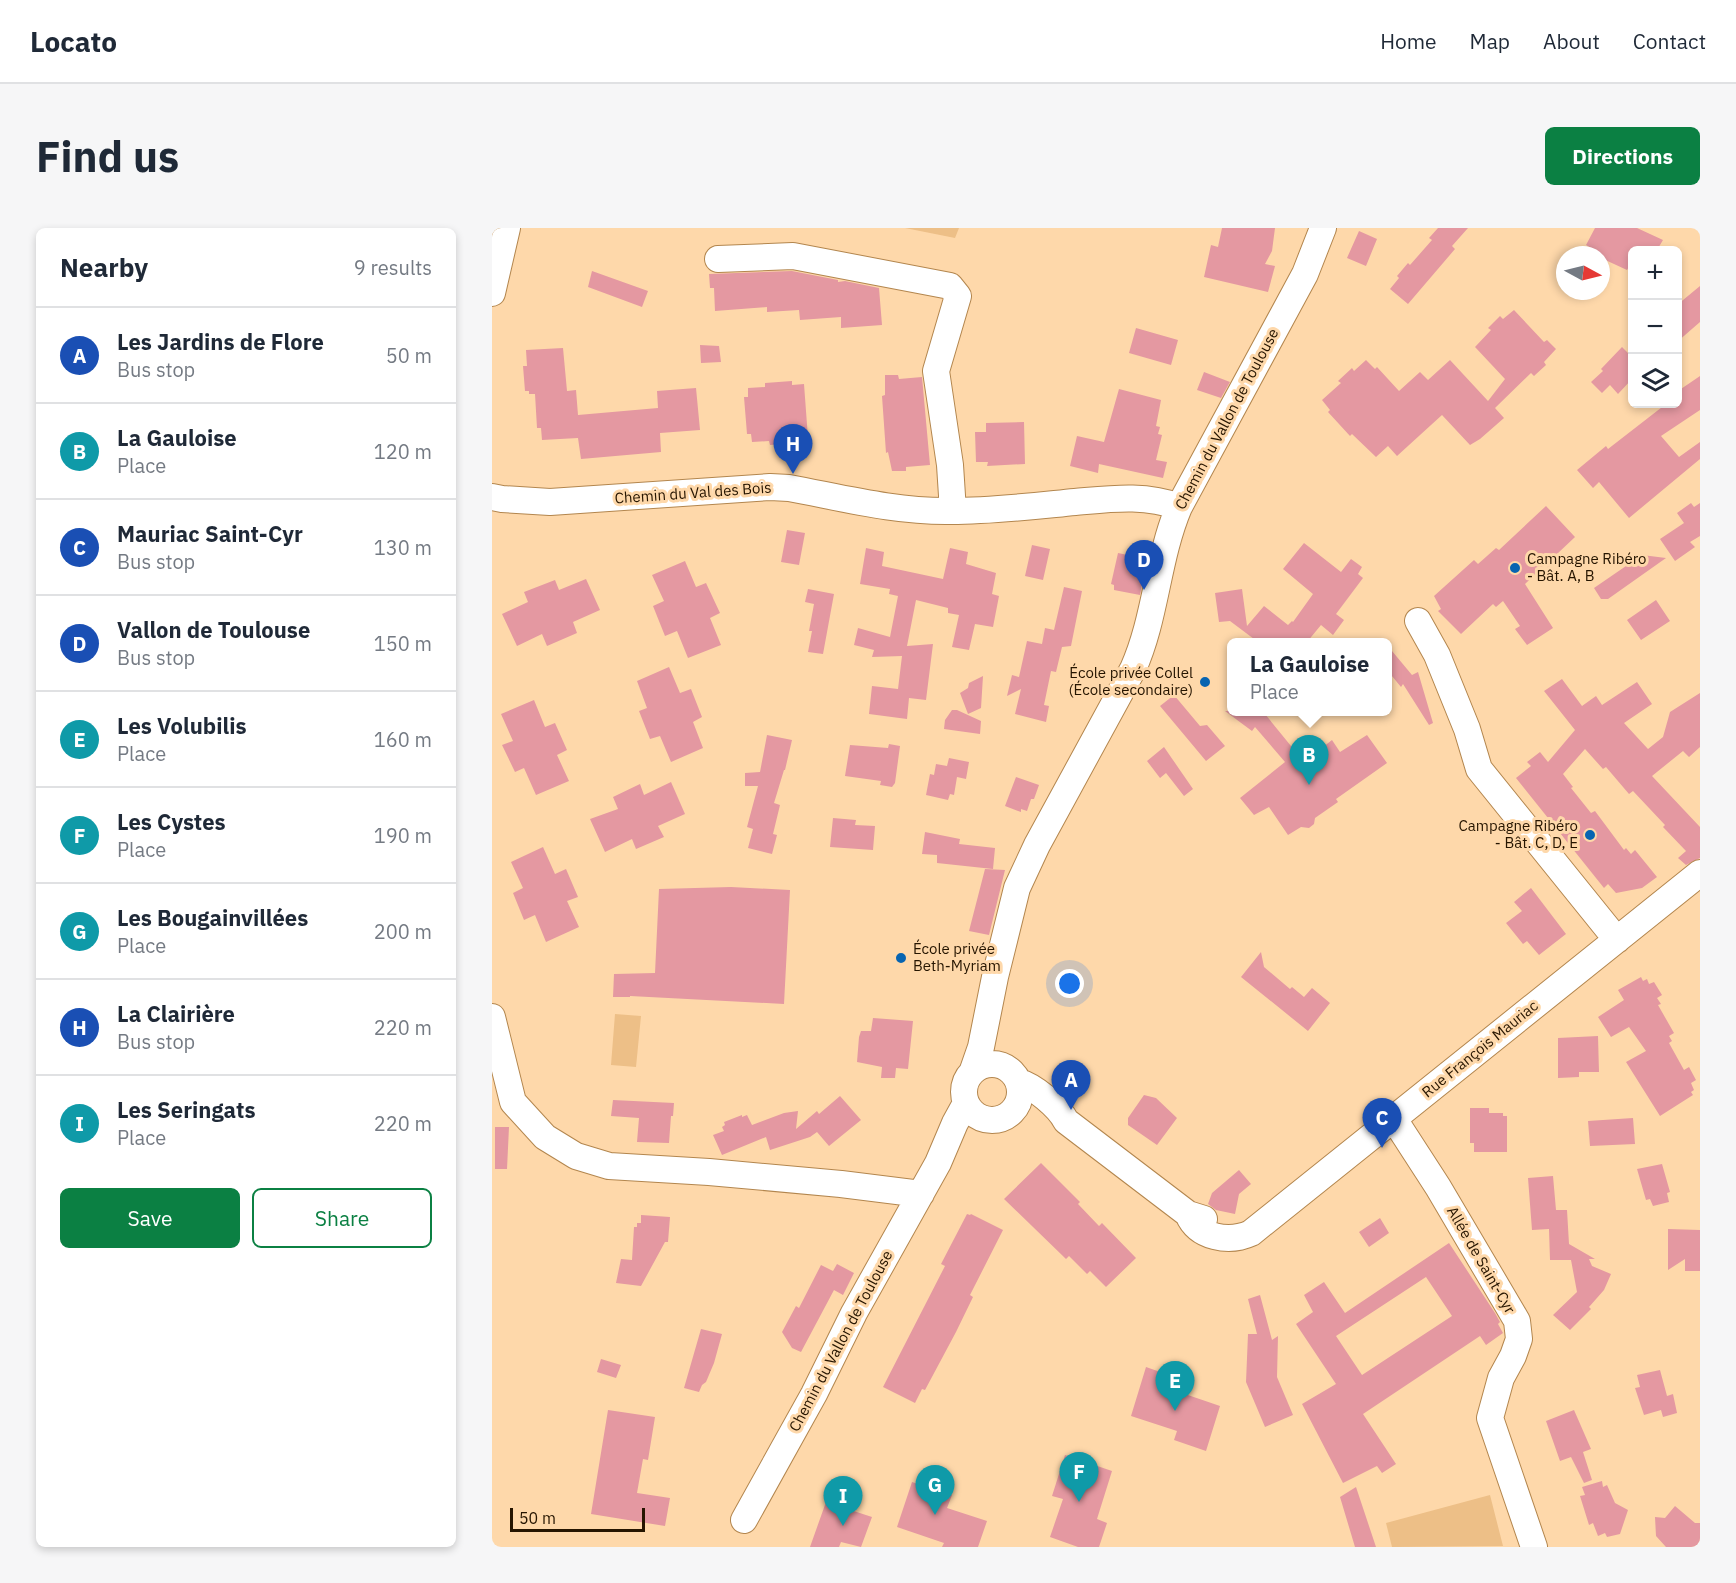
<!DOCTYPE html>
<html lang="en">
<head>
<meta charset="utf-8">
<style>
	:root { --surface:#fff; --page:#f6f6f7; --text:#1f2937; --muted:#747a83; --line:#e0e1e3; --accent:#0b8043 }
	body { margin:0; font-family:"IBM Plex Sans",sans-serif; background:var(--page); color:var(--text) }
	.controls { position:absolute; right:18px; top:18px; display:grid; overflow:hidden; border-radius:9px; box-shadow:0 3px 9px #0003 }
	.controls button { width:54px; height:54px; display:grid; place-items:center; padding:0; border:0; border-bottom:2px solid var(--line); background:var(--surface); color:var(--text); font:30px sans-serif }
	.compass { position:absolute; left:1064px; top:18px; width:54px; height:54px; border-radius:50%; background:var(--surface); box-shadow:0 3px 9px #0003; rotate:97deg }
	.scale { position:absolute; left:18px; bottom:15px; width:135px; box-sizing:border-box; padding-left:6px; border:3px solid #261500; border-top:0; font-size:16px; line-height:21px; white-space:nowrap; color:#261500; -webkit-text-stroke:4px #fed8aa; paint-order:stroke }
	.you { position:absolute; left:578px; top:756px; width:21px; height:21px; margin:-15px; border:4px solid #fff; border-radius:50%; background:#1a73e8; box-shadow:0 0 0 9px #1a73e833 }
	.badge { display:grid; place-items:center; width:39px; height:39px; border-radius:50%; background:var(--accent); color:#fff; font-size:20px; font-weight:700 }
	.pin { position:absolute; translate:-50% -50px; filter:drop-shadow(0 2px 3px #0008) }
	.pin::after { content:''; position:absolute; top:32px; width:21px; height:18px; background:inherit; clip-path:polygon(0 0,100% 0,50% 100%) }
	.popup { position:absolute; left:735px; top:410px; width:165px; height:78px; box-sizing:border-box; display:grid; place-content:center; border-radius:9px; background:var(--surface); filter:drop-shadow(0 2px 4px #0005); font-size:20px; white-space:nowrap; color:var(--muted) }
	.popup b { font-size:22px; color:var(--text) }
	.popup::after { content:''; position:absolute; left:50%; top:100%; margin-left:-12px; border:12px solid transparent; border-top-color:var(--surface) }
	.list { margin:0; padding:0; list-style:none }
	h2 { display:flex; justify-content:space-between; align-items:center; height:78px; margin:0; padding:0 24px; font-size:26px }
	h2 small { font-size:20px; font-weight:400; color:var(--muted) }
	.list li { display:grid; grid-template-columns:39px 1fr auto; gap:18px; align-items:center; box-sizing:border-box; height:96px; padding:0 24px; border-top:2px solid var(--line) }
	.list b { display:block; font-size:22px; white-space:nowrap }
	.list p { margin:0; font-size:20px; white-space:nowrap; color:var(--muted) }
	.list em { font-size:20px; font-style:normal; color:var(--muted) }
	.actions { display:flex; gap:12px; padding:18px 24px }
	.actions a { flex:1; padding:14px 0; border:2px solid var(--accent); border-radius:9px; text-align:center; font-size:21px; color:var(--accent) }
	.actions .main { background:var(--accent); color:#fff }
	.icon { flex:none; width:33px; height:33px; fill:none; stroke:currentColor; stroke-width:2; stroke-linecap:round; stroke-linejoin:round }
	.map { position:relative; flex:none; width:1208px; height:1319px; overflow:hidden; border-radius:9px }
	header { display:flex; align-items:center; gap:36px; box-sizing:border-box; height:84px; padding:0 30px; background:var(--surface); border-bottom:2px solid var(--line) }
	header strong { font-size:28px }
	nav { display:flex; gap:33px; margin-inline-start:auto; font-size:21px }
	.intro { display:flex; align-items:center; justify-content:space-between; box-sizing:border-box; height:144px; padding:0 36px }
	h1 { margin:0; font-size:42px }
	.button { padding:15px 27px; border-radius:9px; background:var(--accent); color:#fff; font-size:21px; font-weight:700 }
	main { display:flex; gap:36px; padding:0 36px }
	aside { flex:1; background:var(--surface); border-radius:9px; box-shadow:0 3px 9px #0003 }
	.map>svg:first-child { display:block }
	.green { fill:#edbf87 }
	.building { fill:#e498a1; fill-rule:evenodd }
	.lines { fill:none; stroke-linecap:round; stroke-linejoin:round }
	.minor-casing { stroke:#b3864e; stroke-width:28 }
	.minor { stroke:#fff; stroke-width:26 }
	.poi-dot { fill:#0764b1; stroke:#fed8aa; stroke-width:2 }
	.labels { text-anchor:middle; stroke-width:6; stroke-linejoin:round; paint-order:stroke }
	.street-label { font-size:15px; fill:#261500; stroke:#fed8aa }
	.poi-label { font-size:15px; fill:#261500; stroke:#fed8aa; text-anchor:start }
</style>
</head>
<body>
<header>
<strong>Locato</strong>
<nav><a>Home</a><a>Map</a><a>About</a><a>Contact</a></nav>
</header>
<div class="intro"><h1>Find us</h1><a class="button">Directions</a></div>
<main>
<aside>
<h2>Nearby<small>9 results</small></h2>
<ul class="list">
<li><span class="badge" style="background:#1a4fb4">A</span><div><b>Les Jardins de Flore</b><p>Bus stop</p></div><em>50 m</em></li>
<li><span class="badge" style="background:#0f9aa8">B</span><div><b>La Gauloise</b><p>Place</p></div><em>120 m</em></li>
<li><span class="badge" style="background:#1a4fb4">C</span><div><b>Mauriac Saint-Cyr</b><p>Bus stop</p></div><em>130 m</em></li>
<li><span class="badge" style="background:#1a4fb4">D</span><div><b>Vallon de Toulouse</b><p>Bus stop</p></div><em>150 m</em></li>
<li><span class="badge" style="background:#0f9aa8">E</span><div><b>Les Volubilis</b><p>Place</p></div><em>160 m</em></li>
<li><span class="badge" style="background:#0f9aa8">F</span><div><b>Les Cystes</b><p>Place</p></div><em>190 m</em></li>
<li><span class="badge" style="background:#0f9aa8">G</span><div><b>Les Bougainvillées</b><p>Place</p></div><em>200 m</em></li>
<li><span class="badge" style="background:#1a4fb4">H</span><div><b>La Clairière</b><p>Bus stop</p></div><em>220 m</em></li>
<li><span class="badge" style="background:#0f9aa8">I</span><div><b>Les Seringats</b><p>Place</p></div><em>220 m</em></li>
</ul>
<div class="actions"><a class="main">Save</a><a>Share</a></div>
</aside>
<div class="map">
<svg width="1208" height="1319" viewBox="0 0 1208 1319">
	<rect width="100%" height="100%" fill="#fed8aa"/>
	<path class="green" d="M413 0H467L463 10Z
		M123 786 149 788 144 839 119 837Z
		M998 1267 1011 1318 900 1319 894 1295Z"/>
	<path class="building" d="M730 0H783L780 23 773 36 783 38 776 64 712 49 719 17 726 19Z
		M946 0H976L960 18 963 21 916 76 898 61 907 50 905 48 916 35 918 37 940 12 937 10Z
		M1103 0H1145L1171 12 1165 22H1140V34L1135 42 1109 30V27H1107L1108 25 1094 17Z
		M867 3 885 11 874 38 855 30Z
		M100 43 156 63 150 79 96 59Z
		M300 43 346 52V54L353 53 387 60 390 97 349 100V89L308 92 307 82 275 84V79L223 83 222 60H218L217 46Z
		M1208 58V94L1185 114V77Z
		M1022 82 1052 114 1055 112 1064 121 1052 134 1054 137 1042 148 1039 145 1003 180 1012 190 988 211 978 217 950 187 905 228 896 218 884 229 860 206 858 208 836 184 838 182 830 172 849 155 846 153 860 140 862 143 874 132 883 141 885 139 907 163 928 144 936 152 958 132 996 173 1013 151 983 119 999 102 996 100 1008 88 1011 91Z
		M644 100 686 112 679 137 637 125Z
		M208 117 227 118 229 134 209 135Z
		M1130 119 1140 129V151L1126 166 1118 157 1110 165 1099 154 1111 143 1109 141Z
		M71 120 75 163 84 162 86 187 166 180 165 163 204 160 208 202 168 205 169 224 89 231 86 210 50 212 49 200H45L43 166H37V163H33L31 138H35L34 122Z
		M712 144 738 154 729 170 705 162Z
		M393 147H406L407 151 430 149 438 237 414 239V243H400L396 224 394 225 390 168 393 167Z
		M1208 148V182L1169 208 1187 229 1208 214V231L1137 290 1107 254 1101 260 1085 242 1114 218 1116 221 1174 176H1185V167L1188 166 1186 163Z
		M300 153V157L312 156 316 210 304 211 305 215 278 217 277 213 260 214 259 206H255L252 169H256V160L273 159V155Z
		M627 161 669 172 664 198 668 199 666 206 670 207 664 232 675 234 671 250 607 236 606 245 578 238 585 208 612 214Z
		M532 194 533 236 495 238 496 234H484L483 204H494V195Z
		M1199 275 1202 279 1208 275V308L1198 314 1203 319 1183 333 1168 311 1192 295 1185 285Z
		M1054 278 1083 309 1065 326 1069 330 1057 341 1053 337 1033 356 1061 400 1035 417 1023 401 1028 398 1011 373 1004 379 1001 376 969 406 946 383 949 381 942 368 982 332 986 336 1004 320 1007 322Z
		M295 302 313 305 307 337 289 334Z
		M812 315 849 344 859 331 870 339 866 346 871 350 844 386 852 392 841 407 829 397 815 414H766L738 393 727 394 723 365 750 361 755 398 772 378 796 397 800 393 801 394 821 366 791 341Z
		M540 317 558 321 551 352 533 348Z
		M374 320 392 324 390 338 451 351 458 320 476 324 474 336 504 345 500 366 507 368 501 399 483 396 477 422 460 419 467 387 456 385V380L424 372 415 418 441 416 434 472 417 470 415 491 377 486 380 458 406 461 410 428 380 429 382 422 362 417 366 400 398 409 406 368 397 366 398 361 368 356Z
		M626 325 655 331 648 367 622 362V357L619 356Z
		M1150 327 1174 330 1116 371H1109L1102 360Z
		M193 333 204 359 214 355 228 385 218 390 229 417 196 430 185 403 173 408 161 378 172 373 160 347Z
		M94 351 108 382 81 394 85 405 55 418 50 406 25 418 10 386 36 374 32 364 63 352 67 362Z
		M572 359 590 363 579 418 570 419 564 444 559 443 552 477 557 478 554 494 523 486 529 461 515 468 520 447 527 449 535 413 550 416 553 400 562 402Z
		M316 361 342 366 331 426 316 424 320 403H317L322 376 313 374Z
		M1164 372 1178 393 1149 412 1135 392Z
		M895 417 920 447 926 444 941 495 937 497 911 456 909 459 895 442Z
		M177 439 188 465 199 461 210 489 201 494 211 520 179 534 168 508 158 511 147 483 155 480 145 453Z
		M491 448 489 480 476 486 468 465 476 460 477 455Z
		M1070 451 1090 478 1104 468 1110 477 1145 454 1160 476 1132 495 1156 521 1171 509 1178 484 1208 465V519L1197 529 1191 523 1160 548 1208 599V630L1194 637 1186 630 1194 623 1171 599 1173 597 1141 563 1137 566 1114 539 1111 541 1093 521 1071 546 1081 559 1079 560 1099 585 1103 583 1132 622 1134 620 1139 626 1143 622 1165 649 1150 660 1124 665 1116 656 1112 660 1024 550 1039 538 1035 534 1048 524 1056 534 1083 502 1052 463Z
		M682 467 708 498 715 497 733 518 714 533 668 478Z
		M42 472 53 499 63 495 75 522 65 527 77 553 44 567 32 540 23 544 10 517 21 513 9 486Z
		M460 482H465L489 493 488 506 452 501 453 492Z
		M733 483H774L773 486 812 534 840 512 848 524 875 507 895 535 844 571 846 574 823 590 822 596 817 600 809 599 796 607 777 579 762 587 748 570 793 534 763 499 760 503Z
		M275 507 300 512 293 542H292L282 575 288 577 281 606 285 607 280 626 256 620 261 601 255 599 266 558H253V545L268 544Z
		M397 516 408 518 403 555 400 559 388 557 389 553 353 548 358 517 396 520Z
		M672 519 701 561 692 568 674 545 668 550 655 533Z
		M457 530 477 534 474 551 465 549 462 567 458 566 456 572 434 567 438 546 442 547 444 536 455 538Z
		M524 549 547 557 542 571H539L535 583 529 581V584L513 578Z
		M179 554 193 586 166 598 172 609 144 621 140 611 113 624 98 591 126 581 121 569 148 556 152 567Z
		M341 590 364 592 363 597 383 598 381 622 338 619Z
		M433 604 468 611 467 616 503 620 501 641 445 635V627L430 626Z
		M51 619 63 646 74 641 86 669 75 673 87 699 54 714 43 687 32 692 21 665 31 660 19 634Z
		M493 641 513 642 497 707 477 703Z
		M239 659 298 662 292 776 138 768V769H121L122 746 163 745 167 661Z
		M1039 660 1074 706 1047 727 1035 713 1031 716 1014 695 1030 683 1022 674Z
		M769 724 772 739 798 761 800 759 812 769 820 760 838 775 816 803 749 749Z
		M1149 749 1151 753 1155 751 1157 756 1162 754 1170 767 1165 770 1169 776 1166 777 1182 805 1177 808 1180 813 1177 815 1192 842 1197 839 1204 852 1199 855 1202 862 1199 864 1201 867 1168 888 1134 834 1154 823 1137 799 1119 809 1106 789 1132 772 1126 762Z
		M381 790 421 793 416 841 404 840 403 850H389L390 839 365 834 367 809 369 803H379Z
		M1106 808 1107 844H1087V849L1066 850V810Z
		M652 867 664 870 685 890 665 917 636 897V890Z
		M348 868 369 892 337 918 325 904 318 909 278 922 274 909 230 927 221 907 232 903 230 899 233 897 232 894 250 887V889L255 887 260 897 292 885 306 883 304 901 325 883 327 886Z
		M121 872 182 875 181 888H179L177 915 145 914 147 890 119 888Z
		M978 880H997V885H1011V888H1015V924H982V915H978Z
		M1141 890 1143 916 1098 918 1096 893Z
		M3 899H17L15 941H3Z
		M549 935 588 974 586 976 607 998 610 995 644 1030 614 1059 598 1043 595 1046 577 1028 574 1031 512 971Z
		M1170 936 1178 964 1175 965 1177 974 1161 978 1158 971 1154 972 1145 941Z
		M747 942 759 956 747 966 743 986 724 982 716 976 720 965Z
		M1061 948 1064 982H1075L1077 1016 1103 1031H1097L1100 1038 1119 1046 1112 1062 1097 1079 1099 1081 1078 1102 1061 1087 1085 1064 1079 1032H1058L1057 1001 1040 1002 1036 950Z
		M475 986 478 987 479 986 511 1002 478 1067 481 1069 464 1104 433 1162 430 1161 423 1175 391 1159 453 1038 449 1036Z
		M149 987 178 989 176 1014H173L149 1058 124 1055 129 1031 140 1032 142 999H145V995H149Z
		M888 990 897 1005 877 1019 867 1004Z
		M1176 1001 1208 1002V1043H1193V1031L1176 1042Z
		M957 1015 1003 1085 1008 1094 1006 1096 1011 1105 994 1117 988 1108 871 1186 904 1236 890 1245 885 1238 851 1255 810 1176 844 1156 804 1096 821 1084 812 1067 832 1054 853 1085ZM934 1049 960 1088 870 1147 844 1108Z
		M345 1036 362 1045 351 1067 342 1062 309 1124 300 1120 290 1104 304 1078 307 1080 329 1037 341 1043Z
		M768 1067 780 1112 786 1108 785 1149 801 1187 773 1199 754 1154 756 1106H765L756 1071Z
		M209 1101 230 1106 222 1135 214 1154 210 1157 207 1164 192 1160Z
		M109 1131 129 1137 124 1150 105 1144Z
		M654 1139 694 1153 690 1165 728 1178 714 1223 682 1212 685 1203 639 1188Z
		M1168 1142 1175 1168 1181 1166 1185 1185 1171 1189 1169 1182 1152 1187 1143 1160 1148 1159 1145 1147Z
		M116 1182 163 1189 156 1232 151 1231 145 1265 178 1270 173 1298 99 1286Z
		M1082 1182 1099 1221 1091 1224 1100 1252 1092 1255 1079 1229 1068 1233 1054 1193Z
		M573 1227 620 1243 605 1291 615 1295 607 1319H586L558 1309 571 1271 560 1268Z
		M1110 1253 1111 1259 1115 1257 1123 1275 1136 1282 1128 1306 1115 1309 1113 1305 1106 1308 1101 1295 1097 1297 1088 1268 1093 1267 1090 1259Z
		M420 1254 460 1267 455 1280 495 1293 486 1319H450L452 1315 405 1299Z
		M864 1259 884 1319H863L848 1269Z
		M334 1274 380 1289 369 1319 349 1314 347 1319H318Z
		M1183 1278 1203 1295H1208V1319H1174L1164 1308 1163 1289 1173 1290Z"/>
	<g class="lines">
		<defs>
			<path id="minor" d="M226 31 301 28 458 58 466 68 444 143 458 237 461 283
				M0 65 15 0
				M0 269 10 271 58 274 278 259 297 260C351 270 404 284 459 283 501 283 542 278 583 274 618 271 653 266 687 279
				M926 393 945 427 975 501 987 541 1125 712
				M0 789 21 874 53 909 84 928 117 938 217 944 349 956 429 966
				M472 864a28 28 0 1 1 56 0a28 28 0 1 1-56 0Z
				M481 842 489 819 503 749 525 660 545 617 641 441C664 390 665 331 687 279L813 46 831 0
				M527 854C542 858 567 879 574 893L696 986 712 991
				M902 891 946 959 1025 1093 1027 1111 1021 1128 1009 1150 998 1190 1042 1319
				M696 986C706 1010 737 1015 759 1005L1208 645
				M252 1292 322 1166 362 1085 446 935 463 895 474 875"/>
		</defs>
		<use href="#minor" class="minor-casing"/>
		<use href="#minor" class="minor"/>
	</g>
	<g class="poi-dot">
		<circle cx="1023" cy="340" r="6"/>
		<circle cx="713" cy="454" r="6"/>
		<circle cx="1098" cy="607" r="6"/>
		<circle cx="409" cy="730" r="6"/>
	</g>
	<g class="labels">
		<g class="street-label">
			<text transform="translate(735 191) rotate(-62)" y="5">Chemin du Vallon de Toulouse</text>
			<text transform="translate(201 265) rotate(-4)" y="5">Chemin du Val des Bois</text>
			<text transform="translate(988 821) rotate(-39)" y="5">Rue François Mauriac</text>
			<text transform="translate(989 1032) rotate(60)" y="5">Allée de Saint-Cyr</text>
			<text transform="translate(349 1113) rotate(-62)" y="5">Chemin du Vallon de Toulouse</text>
		</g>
		<g class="poi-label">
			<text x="1035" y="336">Campagne Ribéro<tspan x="1035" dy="17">- Bât. A, B</tspan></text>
			<text x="701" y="450" text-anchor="end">École privée Collel<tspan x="701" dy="17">(École secondaire)</tspan></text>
			<text x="1086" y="603" text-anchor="end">Campagne Ribéro<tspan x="1086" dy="17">- Bât. C, D, E</tspan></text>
			<text x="421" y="726">École privée<tspan x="421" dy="17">Beth-Myriam</tspan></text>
		</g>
	</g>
</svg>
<div class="controls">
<button>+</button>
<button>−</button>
<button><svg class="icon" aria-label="layers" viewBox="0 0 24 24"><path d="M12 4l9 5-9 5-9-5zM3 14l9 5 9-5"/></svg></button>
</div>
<svg class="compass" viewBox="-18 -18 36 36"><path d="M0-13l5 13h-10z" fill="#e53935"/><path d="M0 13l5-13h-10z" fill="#747a83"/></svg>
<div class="scale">50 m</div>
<div class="you"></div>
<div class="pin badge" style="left:579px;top:882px;background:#1a4fb4">A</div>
<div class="pin badge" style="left:817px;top:557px;background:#0f9aa8">B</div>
<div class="popup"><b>La Gauloise</b>Place</div>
<div class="pin badge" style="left:890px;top:920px;background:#1a4fb4">C</div>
<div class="pin badge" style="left:652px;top:362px;background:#1a4fb4">D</div>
<div class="pin badge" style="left:683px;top:1183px;background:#0f9aa8">E</div>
<div class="pin badge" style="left:587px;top:1274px;background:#0f9aa8">F</div>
<div class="pin badge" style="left:443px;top:1287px;background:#0f9aa8">G</div>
<div class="pin badge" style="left:301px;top:246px;background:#1a4fb4">H</div>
<div class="pin badge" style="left:351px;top:1298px;background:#0f9aa8">I</div>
</div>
</main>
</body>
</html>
